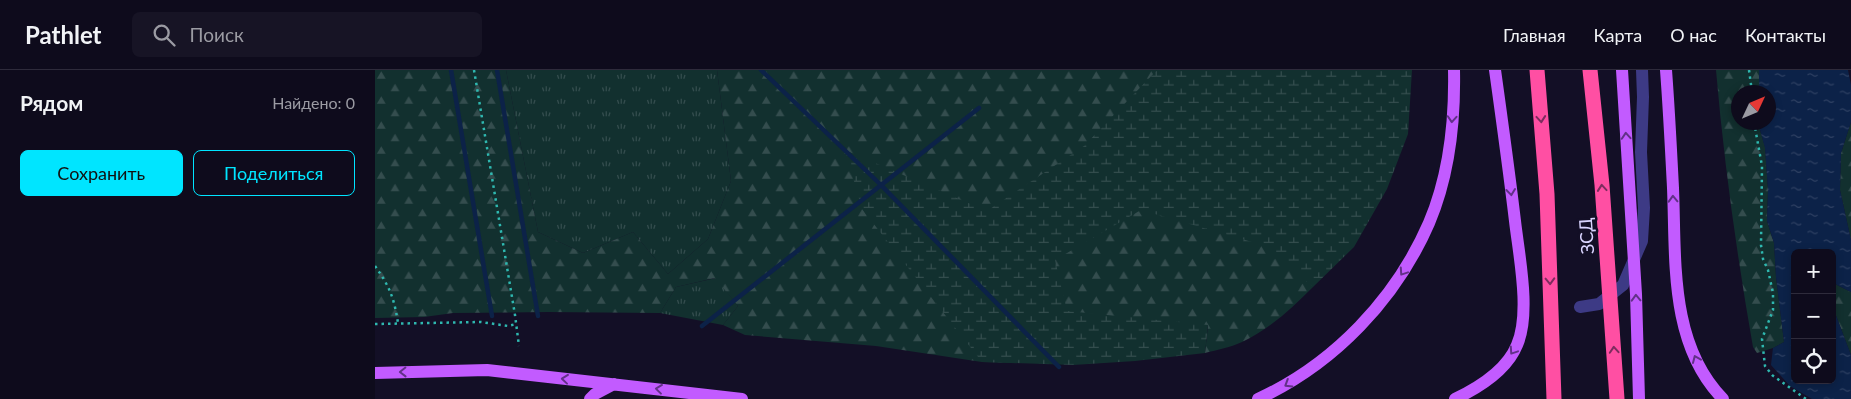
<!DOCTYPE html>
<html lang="ru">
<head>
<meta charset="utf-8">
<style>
	:root { --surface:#0e0b1c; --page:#171425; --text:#f1f3f6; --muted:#9b9ba3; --line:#2e2b3b; --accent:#00e5ff }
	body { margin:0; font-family:Lato,sans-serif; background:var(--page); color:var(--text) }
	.controls { position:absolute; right:15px; bottom:15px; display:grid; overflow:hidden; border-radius:8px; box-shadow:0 2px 8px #0003 }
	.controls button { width:45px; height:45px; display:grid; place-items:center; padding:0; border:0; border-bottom:1px solid var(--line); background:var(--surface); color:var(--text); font:25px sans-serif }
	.compass { position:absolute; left:1356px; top:15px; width:45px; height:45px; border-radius:50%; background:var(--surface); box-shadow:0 2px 8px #0003; rotate:46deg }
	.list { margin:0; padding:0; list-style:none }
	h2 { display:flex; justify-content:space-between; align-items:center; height:65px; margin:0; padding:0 20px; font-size:21px }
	h2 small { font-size:16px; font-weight:400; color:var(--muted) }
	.actions { display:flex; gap:10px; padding:15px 20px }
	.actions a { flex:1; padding:11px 0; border:1px solid var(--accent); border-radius:8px; text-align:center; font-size:18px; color:var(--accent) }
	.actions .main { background:var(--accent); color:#111 }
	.icon { flex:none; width:28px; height:28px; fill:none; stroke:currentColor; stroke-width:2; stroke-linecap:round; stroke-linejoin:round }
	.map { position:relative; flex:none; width:1476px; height:329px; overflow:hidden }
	header { display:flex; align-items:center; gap:30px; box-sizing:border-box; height:70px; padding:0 25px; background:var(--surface); border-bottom:1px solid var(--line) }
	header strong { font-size:24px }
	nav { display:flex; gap:28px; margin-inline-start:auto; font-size:18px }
	.search { width:350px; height:45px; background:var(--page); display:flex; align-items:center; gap:12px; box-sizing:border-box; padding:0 18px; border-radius:8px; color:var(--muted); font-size:19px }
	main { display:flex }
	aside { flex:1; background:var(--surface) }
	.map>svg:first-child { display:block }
	.grass { fill:url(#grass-tufts) }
	.forest { fill:url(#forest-firs) }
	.wetland { fill:url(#wetland-marsh) }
	.water { fill:url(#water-ripples) }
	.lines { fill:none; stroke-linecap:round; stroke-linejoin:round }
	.stream { stroke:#0c2248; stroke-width:4.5 }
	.path { stroke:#2fb8b0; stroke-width:2.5; stroke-dasharray:2.5 4; stroke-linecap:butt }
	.minor { stroke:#3d3a85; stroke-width:12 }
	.major { stroke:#c25bff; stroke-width:12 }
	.highway { stroke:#ff4fa3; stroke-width:15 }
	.major-bridge { stroke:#c25bff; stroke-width:12 }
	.highway-bridge { stroke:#ff4fa3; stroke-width:15 }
	.oneway { stroke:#623188 }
	.oneway2 { stroke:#7d2c5e }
	.labels { text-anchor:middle; stroke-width:5; stroke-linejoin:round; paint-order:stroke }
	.street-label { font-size:18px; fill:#d9d4ff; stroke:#130f26 }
</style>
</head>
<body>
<header>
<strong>Pathlet</strong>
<div class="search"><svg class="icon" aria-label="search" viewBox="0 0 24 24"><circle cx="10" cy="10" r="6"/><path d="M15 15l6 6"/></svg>Поиск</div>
<nav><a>Главная</a><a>Карта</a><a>О нас</a><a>Контакты</a></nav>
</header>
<main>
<aside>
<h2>Рядом<small>Найдено: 0</small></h2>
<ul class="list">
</ul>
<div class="actions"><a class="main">Сохранить</a><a>Поделиться</a></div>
</aside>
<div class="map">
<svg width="1476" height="329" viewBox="0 0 1476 329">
	<defs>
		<pattern id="grass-tufts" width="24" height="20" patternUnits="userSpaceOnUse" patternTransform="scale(1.25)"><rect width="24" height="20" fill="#12302f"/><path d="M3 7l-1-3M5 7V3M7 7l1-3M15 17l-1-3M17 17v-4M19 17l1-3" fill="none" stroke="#344d4e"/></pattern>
		<pattern id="forest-firs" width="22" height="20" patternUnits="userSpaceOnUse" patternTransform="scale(1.25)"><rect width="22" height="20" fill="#12302f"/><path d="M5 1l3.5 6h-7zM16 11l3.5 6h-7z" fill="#344d4e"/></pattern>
		<pattern id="wetland-marsh" width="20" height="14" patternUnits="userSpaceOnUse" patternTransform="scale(1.25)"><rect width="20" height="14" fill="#12302f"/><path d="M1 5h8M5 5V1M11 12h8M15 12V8" fill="none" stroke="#344d4e"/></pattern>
		<pattern id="water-ripples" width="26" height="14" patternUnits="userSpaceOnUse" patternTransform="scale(1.25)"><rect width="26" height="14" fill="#0c2248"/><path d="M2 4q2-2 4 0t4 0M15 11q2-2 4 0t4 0" fill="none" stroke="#2f4163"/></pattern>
	</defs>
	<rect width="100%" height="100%" fill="#130f26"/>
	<path class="grass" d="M131 0H342L356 111 333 169 293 204 258 162 208 183 163 162Z
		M341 208 363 236 348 255 285 243 301 217Z"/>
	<path class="forest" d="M0 0H131L163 162 208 183 258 162 293 204 333 169 356 111 342 0H974L938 217C917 238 895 259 867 272 856 277 842 280 830 283L833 256 644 293 607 292 501 276 370 265 348 255 363 236 340 208 301 217 285 243 173 242 78 243 49 247 0 248Z
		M1341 0H1384V22H1364V52L1385 53V60L1390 77 1393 120 1392 151 1399 173 1401 207 1409 272 1398 278 1382 283 1378 277C1362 186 1349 93 1341 0Z
		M1476 52V170L1465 120 1466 83Z
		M1457 210 1462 215 1476 222V285L1457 235Z"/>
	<path class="wetland" d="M782 0H1037L1033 64 1012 119 979 177 938 217 891 176 766 140 680 190 692 241 833 255 830 283 760 291 698 295 607 292 487 139 470 80 612 141 709 76Z"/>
	<path class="water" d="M1384 0H1473L1476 15V52L1466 83 1465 120 1476 170V222L1462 215 1457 210V183H1420V310H1457V235L1476 285V329H1437L1415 316 1396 295 1398 278 1409 272 1401 207 1399 173 1392 151 1393 120 1390 78 1385 60V53L1394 52V22H1384Z"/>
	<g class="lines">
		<path class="stream" d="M76 0 117 246
			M122 0 163 246
			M386 0 506 115 684 297
			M327 256 604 38"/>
		<path class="path" d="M99 0 140 245 144 276
			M1374 0 1377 22
			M1379 52 1387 96 1386 175 1388 189 1393 200 1398 223V240L1387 269 1390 296 1397 305 1431 329
			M0 196C15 217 19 228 23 253
			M0 254 106 252 133 256 141 254"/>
		<path class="minor" d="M1205 237 1224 234 1248 215 1267 171 1269 138 1266 82 1268 27 1267 0"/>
		<path class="major" d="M1291 0C1294 39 1296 79 1298 118 1301 190 1294 274 1348 329
			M0 303 112 300 367 329
			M215 329 220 324 239 314
			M883 329C959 294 1021 229 1054 153 1074 106 1080 50 1079 0
			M1080 329C1103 318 1132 300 1142 275 1156 243 1144 186 1140 151 1134 101 1127 50 1120 0"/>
		<path class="highway" d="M1162 0 1172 124 1179 329"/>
		<path class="major-bridge" d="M1247 0 1261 224 1264 329"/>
		<path class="highway-bridge" d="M1215 0 1227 115 1242 329"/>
	</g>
	<defs><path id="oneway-chevron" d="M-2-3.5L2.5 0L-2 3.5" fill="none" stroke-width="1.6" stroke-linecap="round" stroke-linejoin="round" transform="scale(1.25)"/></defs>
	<g class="oneway">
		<use href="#oneway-chevron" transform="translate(1077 49) rotate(94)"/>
		<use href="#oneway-chevron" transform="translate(1251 66) rotate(-94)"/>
		<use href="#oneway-chevron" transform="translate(1136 122) rotate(83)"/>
		<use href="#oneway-chevron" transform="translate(1298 129) rotate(-92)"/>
		<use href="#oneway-chevron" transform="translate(1028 202) rotate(124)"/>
		<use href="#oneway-chevron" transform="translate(1261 228) rotate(-92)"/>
		<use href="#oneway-chevron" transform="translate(1138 281) rotate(124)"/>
		<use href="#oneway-chevron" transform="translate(1321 289) rotate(-113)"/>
		<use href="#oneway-chevron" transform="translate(28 302) rotate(179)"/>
		<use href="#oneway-chevron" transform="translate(190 309) rotate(-174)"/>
		<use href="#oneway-chevron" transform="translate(913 314) rotate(148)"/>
		<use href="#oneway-chevron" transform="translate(284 319) rotate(-173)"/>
	</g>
	<g class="oneway2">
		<use href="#oneway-chevron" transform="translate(1166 49) rotate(85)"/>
		<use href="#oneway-chevron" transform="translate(1227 118) rotate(-95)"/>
		<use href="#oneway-chevron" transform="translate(1175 211) rotate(88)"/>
		<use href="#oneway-chevron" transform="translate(1239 280) rotate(-94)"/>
	</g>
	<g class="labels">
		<g class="street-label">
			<text transform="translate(1212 166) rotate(-94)" y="6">ЗСД</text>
		</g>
	</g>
</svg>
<div class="controls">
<button>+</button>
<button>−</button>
<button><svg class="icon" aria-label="locate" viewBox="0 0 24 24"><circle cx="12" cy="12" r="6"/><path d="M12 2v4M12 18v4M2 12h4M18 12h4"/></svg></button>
</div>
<svg class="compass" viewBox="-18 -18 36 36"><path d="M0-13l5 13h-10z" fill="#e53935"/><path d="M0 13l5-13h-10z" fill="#9b9ba3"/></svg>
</div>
</main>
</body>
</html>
